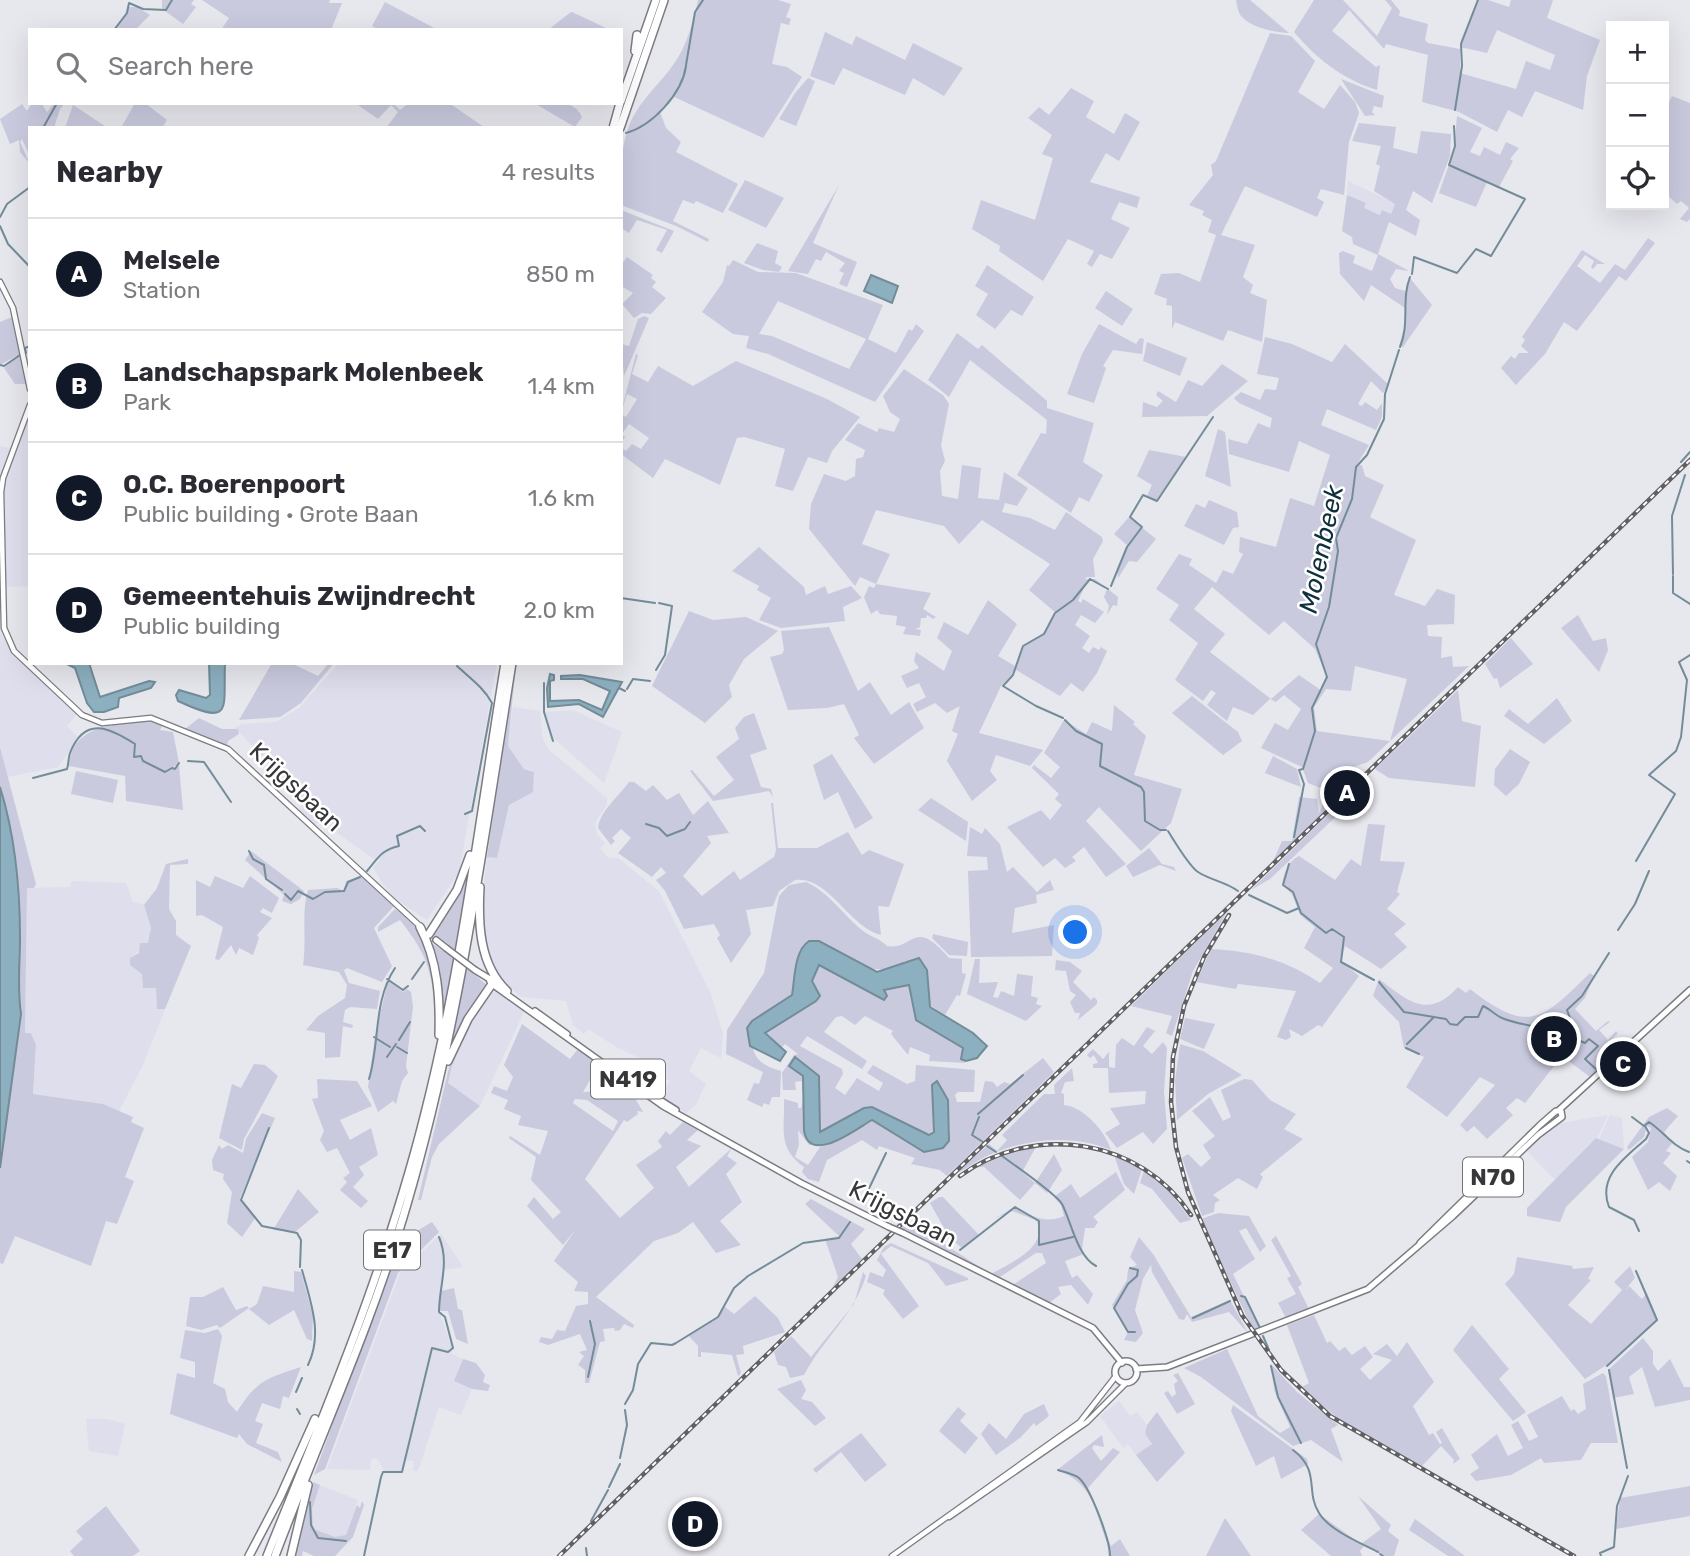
<!DOCTYPE html>
<html lang="en">
<head>
<meta charset="utf-8">
<style>
	:root { --surface:#fff; --page:#f7f7f7; --text:#2b2b33; --muted:#7c7c81; --line:#e1e1e2; --accent:#111827 }
	body { margin:0; font-family:Rubik,sans-serif; background:var(--page); color:var(--text) }
	.controls { position:absolute; right:21px; top:21px; display:grid; overflow:hidden; border-radius:0px; box-shadow:0 7px 28px #0002 }
	.controls button { width:63px; height:63px; display:grid; place-items:center; padding:0; border:0; border-bottom:2px solid var(--line); background:var(--surface); color:var(--text); font:35px sans-serif }
	.you { position:absolute; left:1076px; top:933px; width:24px; height:24px; margin:-18px; border:5px solid #fff; border-radius:50%; background:#1a73e8; box-shadow:0 0 0 10px #1a73e833 }
	.badge { display:grid; place-items:center; width:46px; height:46px; border-radius:50%; background:var(--accent); color:#fff; font-size:23px; font-weight:700 }
	.pin { position:absolute; translate:-50% -50%; border:4px solid #fff; box-shadow:0 2px 7px #0006 }
	.list { margin:0; padding:0; list-style:none }
	h2 { display:flex; justify-content:space-between; align-items:center; height:91px; margin:0; padding:0 28px; font-size:30px }
	h2 small { font-size:23px; font-weight:400; color:var(--muted) }
	.list li { display:grid; grid-template-columns:46px 1fr auto; gap:21px; align-items:center; box-sizing:border-box; height:112px; padding:0 28px; border-top:2px solid var(--line) }
	.list b { display:block; font-size:26px; white-space:nowrap }
	.list p { margin:0; font-size:23px; white-space:nowrap; color:var(--muted) }
	.list em { font-size:23px; font-style:normal; color:var(--muted) }
	.icon { flex:none; width:38px; height:38px; fill:none; stroke:currentColor; stroke-width:2; stroke-linecap:round; stroke-linejoin:round }
	.map { position:relative; flex:none; width:1690px; height:1556px; overflow:hidden }
	.search { position:absolute; background:var(--surface); box-shadow:0 7px 28px #0002; left:28px; top:28px; width:595px; height:77px; display:flex; align-items:center; gap:18px; box-sizing:border-box; padding:0 24px; border-radius:0px; color:var(--muted); font-size:26px }
	.panel { position:absolute; background:var(--surface); box-shadow:0 7px 28px #0002; left:28px; top:126px; width:595px; height:539px; border-radius:0px }
	.map>svg:first-child { display:block }
	.built { fill:#dedeed }
	.green { fill:#cacadf; fill-rule:evenodd }
	.water { fill:#8db0c0; stroke:#738c98; stroke-width:2 }
	.lines { fill:none; stroke-linecap:round; stroke-linejoin:round }
	.stream { stroke:#738c98; stroke-width:2 }
	.secondary-casing { stroke:#7b7b82; stroke-width:7 }
	.primary-casing { stroke:#7b7b82; stroke-width:8 }
	.highway-casing { stroke:#7b7b82; stroke-width:10 }
	.secondary { stroke:#fff; stroke-width:4.5 }
	.primary { stroke:#fff; stroke-width:5 }
	.highway { stroke:#fff; stroke-width:7 }
	.rail-casing { stroke:#606064; stroke-width:4.5 }
	.rail { stroke:#fff; stroke-width:2; stroke-dasharray:5; stroke-linecap:butt }
	.primary-bridge-casing { stroke:#7b7b82; stroke-width:8; stroke-linecap:butt }
	.primary-bridge { stroke:#fff; stroke-width:5 }
	.labels { text-anchor:middle; stroke-width:5; stroke-linejoin:round; paint-order:stroke }
	.shield { fill:#fff; stroke:#737375; stroke-width:2 }
	.shield-label { font-size:23px; font-weight:bold; fill:#37373a }
	.street-label { font-size:24px; fill:#37373a; stroke:#fff }
	.water-label { font-size:26px; font-style:italic; fill:#0e2f3c; stroke:#fff }
</style>
</head>
<body>
<div class="map">
<svg width="1690" height="1556" viewBox="0 0 1690 1556">
	<rect width="100%" height="100%" fill="#e7e7ee"/>
	<path class="built" d="M1348 181 1395 203 1391 215H1380L1364 208 1365 203 1347 195Z
		M30 414V586L0 587 1 634 12 653 77 714 67 726 79 738 58 767 7 777 0 747V446L16 449Z
		M339 663H497L459 872 427 920 396 899 382 883 373 867 379 861 378 855 374 859 320 821 315 825 299 811 304 802 284 762 276 770 235 728 242 724 276 722 298 709Z
		M513 707 540 711 543 739 548 749 607 798V804L595 823 597 834 605 844 600 848 608 858H618L659 891 711 994 723 1034 721 1058 701 1048 689 1071 706 1084 695 1106 686 1113 659 1096 670 1081 641 1061 642 1059 618 1048 588 1029 584 1034 573 1025 566 1001 521 997 494 973 485 940 482 902 487 857 497 858 509 805 516 799 532 770 524 769 508 746Z
		M573 710 622 732 604 783 550 735 544 712Z
		M72 881 126 883 133 902 144 905 151 928 149 944 130 958 142 974 143 988H156L157 1009H165L143 1065 119 1111 103 1104 33 1094 36 1045 31 1033H25L27 888 70 887Z
		M492 988 525 1010 480 1106 448 1083 455 1053 473 1013Z
		M1608 1115 1597 1138 1555 1180 1527 1151 1560 1123Z
		M1610 1115 1622 1118 1624 1149 1599 1139Z
		M441 1234 463 1267 444 1270 438 1309 452 1347 451 1354 463 1359 455 1381 472 1389 461 1415 439 1407 418 1471H413L414 1461 406 1460 403 1471 385 1472 377 1458 371 1459 370 1470 327 1469 400 1273Z
		M1119 1401 1130 1416 1137 1412 1147 1425 1145 1434 1152 1444 1136 1455 1128 1444 1123 1448 1100 1416Z
		M86 1419H107L125 1424 118 1456 89 1451Z
		M320 1485 358 1500 346 1535 335 1538 312 1529V1509Z"/>
	<path class="green" d="M162 0H194L191 4 196 7 183 24 162 9Z
		M202 0H330L329 3H342L331 30H221L229 18Z
		M698 0H778L791 4 786 17 791 19 789 25 781 23 772 64 787 67 802 77 763 138 672 96 660 112 666 128 681 142 676 152 738 184 723 213 696 201 694 204 683 200 673 221 709 239 708 242 676 226 621 205C621 178 619 152 629 126 638 102 659 85 673 65 687 46 693 22 698 0Z
		M1236 0H1250L1289 33C1275 33 1250 27 1241 16 1238 12 1237 5 1236 0Z
		M1314 0H1343L1377 36 1392 8 1385 0H1391L1400 11 1399 16 1428 24 1425 40 1428 43 1460 49V73L1516 89 1526 61 1550 70 1555 55 1497 30 1487 53 1460 47 1461 40 1477 0H1488L1509 7 1511 0H1553L1547 18 1600 40 1587 76 1583 110 1535 91 1522 117 1508 110 1497 132 1459 112 1422 102 1428 55 1386 44 1384 49 1349 10 1332 31 1376 67 1380 65 1377 90C1342 79 1317 59 1294 32Z
		M385 2 438 30H378L372 26Z
		M127 7H137L150 15 135 30H113L125 15Z
		M571 12H572L606 28 548 30Z
		M825 32 852 45 856 36 905 60 913 43 963 68 944 96 913 78 905 95 843 68 834 85 810 76Z
		M1270 33 1291 36 1315 61 1298 92 1324 109 1340 85 1355 102 1359 113 1349 142 1344 195 1321 189 1317 198 1324 202 1317 217 1245 186 1221 235 1255 245 1243 277 1253 285 1250 293 1267 300 1262 342 1228 330 1223 341 1175 322 1172 329V306L1166 305 1167 299 1154 294 1161 274 1179 273 1200 282 1216 235 1208 232 1212 220 1202 215 1204 211 1189 205 1213 175 1211 165 1216 161Z
		M808 78 815 81 796 126 779 119 795 93Z
		M1341 79 1384 96 1382 108 1374 106 1372 112 1375 115 1365 116Z
		M1071 88 1094 101 1086 117 1114 134 1125 113 1140 122 1119 161 1106 153 1090 182 1140 197 1137 208 1119 202 1111 219 1130 228 1112 259 1100 254 1092 267 1087 264 1094 251 1068 239 1043 281 999 251 1000 246 972 229 981 200 1035 220 1053 158 1042 154 1052 135 1028 118 1039 107 1049 115Z
		M1672 96 1690 103V219L1687 222 1680 219 1689 208 1681 201 1677 204 1667 195 1664 198V145L1669 137 1664 131V112Z
		M32 103H41L47 112 54 103H65L60 109 54 128H30V156L22 139 20 142 30 164 20 152 19 140 10 144 0 119 22 104 27 111Z
		M135 103H145L167 120 162 128H121Z
		M355 103H393L400 110 409 103H449L484 127 386 128 398 112 391 105 378 119Z
		M534 103C550 103 575 99 582 117L575 127Z
		M73 105 108 128H65Z
		M1457 116 1482 128 1470 152 1480 156 1484 147 1500 155 1506 142 1519 148 1510 159 1513 161 1499 187 1487 182 1476 207 1439 193 1454 150Z
		M1359 123 1396 127 1393 148 1417 154 1421 131 1451 134 1450 156 1432 203 1413 191 1406 210 1420 220 1416 236 1389 222 1378 254 1409 271 1396 269 1390 279 1395 288 1405 291 1409 277 1432 305 1403 347 1399 346 1406 321 1405 308 1371 285 1364 301 1340 274 1339 253 1343 251 1355 256 1353 263 1372 271 1378 255 1353 244 1352 237 1342 231 1347 195 1366 203 1364 208 1380 215 1382 210 1391 214 1395 204 1374 191 1380 166 1376 164 1381 146 1352 141Z
		M745 180 784 198 766 228 728 210Z
		M839 185 813 243 857 262 847 287 839 284 844 273 839 271 845 263 826 252 821 261 816 259 808 274 788 271Z
		M621 210 674 231 662 253 656 250 667 230 637 220 629 233 621 228Z
		M1648 238 1655 243 1626 281 1619 276 1577 331 1564 322 1545 354 1516 385 1501 368 1511 356 1515 359 1519 353H1529L1521 346 1525 340 1522 337 1582 250 1605 264H1597L1593 269 1591 267 1594 261 1585 255 1577 266 1600 283 1615 264 1625 270Z
		M757 243 778 251 775 263 782 267 779 272 763 270 744 263Z
		M627 257 653 275 651 278 656 282 652 287 666 298 651 314 642 313 634 318 622 304 633 293 621 286V265Z
		M733 260 758 272 796 273 883 305 868 339 896 353 909 329 912 331 916 324 924 331 875 402 768 354 746 348 749 336 733 334 702 312 723 282 727 265 729 266ZM778 301 866 339 849 369 772 336 759 334Z
		M987 265 1034 297 1022 316 1011 310 995 329 976 315 988 294 975 286Z
		M1106 291 1133 309 1122 326 1095 308Z
		M644 316 649 318 624 376 621 344 629 346 638 319Z
		M12 317 27 384H15L4 368 20 354 0 365V322Z
		M1099 324 1136 344 1140 338 1144 339 1142 354 1113 350 1103 366 1106 368 1094 403 1067 394 1082 354Z
		M957 333 978 349 982 345 1047 401V408L1094 423 1083 462 1103 475 1089 502 1079 497 1071 513 1017 475 1041 433 1046 434 1047 420 970 360 949 397 928 380Z
		M1265 337 1292 344 1332 362 1345 344 1389 385 1383 393 1371 381 1358 404 1362 406 1365 402 1377 410 1382 403V417L1376 430 1327 409 1321 425 1369 445 1356 466 1362 465 1365 476 1384 485 1370 517 1416 540 1394 595 1425 606 1437 589 1455 595 1454 624 1427 625 1428 636 1442 637 1441 658 1452 656 1453 667 1469 666 1368 762 1342 771 1333 789H1323L1308 783 1302 767 1261 748 1275 723 1288 730 1301 709 1284 695 1276 702 1270 699 1253 715 1233 707 1227 721 1207 705 1216 693 1211 690 1203 701 1175 680 1198 643 1169 620 1179 605 1156 589 1179 554 1192 559 1189 565 1216 583 1223 570 1233 574 1243 554 1239 552 1240 537 1276 547 1290 498 1314 506 1330 455 1299 441 1289 472 1229 454 1228 439 1247 444 1258 423 1270 428 1272 418 1239 403 1234 398 1241 392 1260 400 1265 389 1276 390 1279 378 1257 374ZM1212 587 1269 635 1284 621 1315 649 1326 675 1322 691 1299 675 1271 699 1210 652 1225 634 1194 609ZM1355 666 1407 679 1390 741 1317 731 1314 707 1326 689 1351 691Z
		M1147 342 1187 358 1180 376 1143 361Z
		M636 354 638 355 632 374 648 382 658 366 693 386 736 361 827 399 860 417 832 451 827 463 808 457 793 491 775 486 785 449 744 437 737 438 720 485 665 459 653 478 621 454V448L626 451 632 444 641 449 649 438 629 424 622 434 625 437 621 443V414L626 417 637 399 627 394 621 412Z
		M1222 364 1248 381 1207 416 1142 417 1143 402 1157 407 1163 401 1156 395 1158 391 1176 402 1188 380 1202 386Z
		M904 369 943 395 949 404 941 445 945 461 940 471 942 496 958 499 962 465 981 468 978 498 999 500 1004 472 1028 488 1017 506 1005 503 1002 512 1030 518 1055 530 1066 512 1102 537 1103 541 1093 559 1095 577H1087L1085 579H1095L1118 597 1117 606 1113 605 1107 615 1109 606 1104 597 1107 589 1088 579 1078 601 1081 603 1083 599 1104 612 1095 623 1081 615 1075 625 1090 636 1082 648 1089 653 1093 647 1099 650 1101 647 1107 651 1097 673 1083 692 1071 683 1060 696 1016 670 1001 686 979 733 1043 750 1030 766 996 755 990 771 997 780 972 801 947 761 958 734 952 731 960 706 947 713 935 703 917 712 913 704 926 697 919 683 907 688 901 676 919 668 914 661 916 652 944 671 952 651 937 638 944 622 968 635 988 600 1017 624 998 656 1015 666 1023 645 1045 632 1056 613 1029 590 1050 564 982 520 959 544 944 526 876 510 862 544 890 554 876 584 931 593 923 609 936 617 933 619 927 615 926 618H921L920 627 915 629 921 630 920 636 903 634 906 627 896 625 897 616 880 614 877 610 871 614 864 597 869 586 874 588 876 584 860 577 855 586 809 529 811 504 824 474 846 481 855 476 856 459 863 457 865 450 845 440 858 423 877 432 879 428 894 432 900 419 890 412 883 396Z
		M1218 429 1225 432 1231 487 1205 476Z
		M1149 450 1186 457 1156 502 1147 496 1152 485 1137 476Z
		M1209 500 1237 512 1239 527 1233 528 1224 545 1184 526 1196 504 1205 508Z
		M1129 517 1156 539 1137 562 1129 561 1118 578 1117 569 1127 545 1114 534Z
		M759 547 804 587 806 595 825 586 828 594 851 586 862 598 843 607 845 621 781 628 759 620 771 598 757 590 759 586 732 571Z
		M689 611 713 620 746 617 778 631 744 659 729 685 732 697 705 723 652 686Z
		M1578 615 1593 641 1606 638 1608 650 1599 672 1561 628Z
		M829 627 858 691 870 682 891 715 909 702 924 728 874 764 854 738 859 735 844 704 827 708 788 710 770 657 782 654 784 650 781 631Z
		M1511 638 1533 664 1500 688 1497 678 1494 679 1485 664Z
		M272 663H291L318 676 329 663H334L301 703 280 717 239 720Z
		M516 663 508 746 524 769 534 772 533 792 509 805 497 858 487 857Z
		M1458 690 1462 721 1481 726 1475 787 1389 778 1375 769Z
		M1192 696 1238 732 1242 741 1223 755 1172 713Z
		M1557 698 1572 721 1544 744 1504 716 1509 709 1528 724Z
		M1114 705 1135 722 1133 724 1146 736 1134 775 1182 789 1171 823 1141 851 1099 807 1086 821 1126 864 1106 877 1084 847 1072 857 1076 861 1065 868 1055 858 1043 867 1007 827 1041 810 1050 820 1062 805 1055 799 1059 794 1032 768 1034 765 1051 778 1060 767 1044 753 1064 720 1086 734 1092 722 1112 731Z
		M754 713 767 749 750 755 761 787 771 789 773 797 769 791 713 801 690 771 692 770 714 796 734 780 716 757 739 739 735 728 744 717Z
		M199 718 222 729H238L239 734 228 741 227 746 185 729Z
		M151 721 162 726 160 730 173 732 179 763 171 769 175 770 179 765 183 810 126 801 125 776 69 766C72 724 116 724 151 721Z
		M0 747 36 884 34 888H27L25 1033H31L36 1045 33 1094 103 1104 133 1117 131 1122 144 1128 125 1177 134 1181 117 1224 106 1221 91 1266 15 1236 3 1264 0 1263V1168L21 1014 18 992 20 938 6 807 0 787Z
		M1510 749 1530 762 1519 784 1506 796 1494 785 1495 769Z
		M832 754 873 818 855 829 838 792 824 800 813 765Z
		M1273 756 1297 769 1301 787 1265 773Z
		M76 771 118 780 113 803 71 794Z
		M629 782H634L646 791 653 785 667 800 679 793 693 815 708 801 729 833 707 836 711 843 683 876 702 896 734 871 740 880 774 857 776 850 771 803H773L778 848H817L848 832 862 855 869 850 904 864 889 907 878 906 881 935C849 927 828 875 795 880L779 891 773 906 746 910 751 934 731 963 717 938 720 935 714 924 684 929 665 891 656 880 666 873 661 867 652 877 618 853 631 838 621 829 612 838 615 841 611 845 598 828C600 811 619 796 629 782Z
		M1339 792 1316 821 1273 861 1282 841H1292L1299 797 1317 799 1319 813 1328 793Z
		M931 798 968 822 966 841 918 810Z
		M1339 804 1345 808 1270 879 1251 890Z
		M1368 824 1385 825 1380 861 1405 862 1397 892 1400 894 1387 909 1406 924 1394 934 1407 947 1381 969 1345 946 1341 961 1359 976 1322 1027 1318 1025 1302 1036 1289 1029 1291 1037 1286 1040 1277 1037 1296 991 1238 984 1236 989 1196 982 1211 949C1253 951 1286 960 1320 983L1333 968 1304 948 1315 927 1300 915 1292 894 1282 885C1284 873 1288 861 1299 856L1335 880 1351 859 1361 866Z
		M970 827 982 834 985 828 1000 844 1007 872 1013 867 1037 892 1050 880 1054 890 1036 895 1037 903 1015 908 1012 933 1054 925 1052 956 971 957 968 871 988 870 987 857 967 856Z
		M1149 848 1162 864 1174 867 1176 871 1160 865 1133 877 1126 866Z
		M251 851 304 891 300 899 291 904 282 901 284 895 245 860Z
		M188 859V864L170 865 169 909 176 921V935L191 946 165 1009H157L156 988H143L142 974 130 965V958L139 953 140 943H148L151 928 144 905 157 888 166 864Z
		M469 863 456 951 432 934Z
		M215 876 243 888 250 876 279 898 272 913 263 908 260 912 272 918 257 935 259 938 253 955 239 948 236 955 231 945 219 960 215 959 223 927 202 915 196 916V880L210 887Z
		M362 876 394 906 374 928 392 966 382 982 347 968 344 970 349 983 380 991 377 1009 350 1007 345 1010 343 1022 353 1025 352 1028 343 1026 340 1057 325 1058V1033L306 1030 318 1016 345 998 347 985 339 972 303 965C307 939 301 913 308 890L337 888 344 891 346 881Z
		M806 882C829 892 844 916 863 931 871 937 879 938 887 946 914 951 913 916 949 958L962 959V973L966 974 960 996 957 995 945 1015 928 1004 927 970 906 961C868 982 854 958 819 941H809L800 953 793 995 752 1021C750 1046 751 1064 781 1071L780 1097H772L769 1105 764 1103 762 1107 747 1100 754 1083 759 1084 763 1072 726 1054 727 1030 764 973 779 896 789 885Z
		M395 909C430 928 433 971 438 1006L435 1008C431 965 424 951 400 920L378 932V927Z
		M1227 912 1193 971 1172 1036 1166 1033 1172 1016 1131 1006Z
		M933 934 968 942 967 956 949 955 932 938Z
		M433 944 454 958 441 1028 432 947Z
		M975 959H980L979 983 998 982 993 997 998 998 1001 991 1014 996 1017 974 1033 976 1031 996 1038 998 1036 1004 1042 1006 1026 1021 967 994Z
		M1056 960 1070 962 1082 971 1073 982 1091 1000 1094 997 1097 1000V1004L1078 1020 1080 1013H1075L1070 1002 1076 995 1070 991 1066 971 1055 970Z
		M819 965 884 1000 883 990 909 985 916 1020C930 1027 960 1038 965 1053L962 1059 966 1063 929 1061 930 1055 910 1047 908 1055 891 1034 893 1031 865 1016 855 1025 842 1016 836 1017 824 1032 867 1061 862 1069 807 1036 800 1046 842 1069 843 1074 835 1088 845 1095 857 1078 879 1091 883 1083 867 1073 873 1065 907 1084 915 1081 916 1065 975 1070 974 1092H958L955 1095 957 1102H980L985 1081 993 1082 997 1087 1004 1082 1010 1084 1043 1058 1054 1072 947 1176 940 1170 911 1164 915 1158 879 1146 877 1150 862 1140 827 1160 819 1182 808 1179 802 1172 804 1167C777 1147 785 1130 784 1099L798 1103V1108H801L803 1101 806 1139 812 1145H809L798 1130 799 1145 795 1157 808 1165 820 1147 872 1120 924 1152 950 1135 948 1100 932 1085 934 1132 928 1135 872 1107 864 1108 820 1132 819 1076 795 1058 789 1066 803 1076V1095L802 1081 795 1082 796 1090H783L782 1073 794 1055 798 1054 785 1044 782 1047 766 1037 765 1033 816 1001 817 990 812 982Z
		M466 967 488 986 449 1053Z
		M1590 973 1594 976 1585 998 1575 1009 1596 1031 1608 1021 1610 1022 1599 1030 1608 1040 1616 1031 1618 1033 1608 1043 1618 1052 1590 1077 1562 1056 1525 1103 1517 1098 1506 1108 1513 1115 1487 1139 1474 1126 1467 1132 1460 1125 1495 1085 1480 1077 1447 1117 1406 1087 1424 1057 1404 1048 1399 1022 1373 996 1379 979C1408 1001 1428 1020 1458 987L1466 993 1470 989C1529 1035 1542 1020 1590 973Z
		M388 980 403 992 407 989 411 992 413 1007 406 1066 408 1073 402 1081 396 1104 393 1101 378 1112 368 1087 375 1037Z
		M1185 1018 1215 1024 1204 1049 1180 1039Z
		M522 1024 570 1059 578 1049 599 1065 583 1092 610 1091 618 1078 637 1091 635 1098 643 1112 637 1111 638 1114 627 1122 624 1120 585 1179 620 1218 654 1188 636 1165 662 1147 658 1141 666 1131 670 1135 683 1122 698 1130 687 1140 701 1146 676 1167 689 1187 732 1148 727 1156 737 1163 726 1174 742 1202 720 1221 741 1245 716 1253 693 1222 678 1233 654 1241 596 1297 634 1325 633 1328 624 1324 620 1330 615 1331 614 1328 603 1329 605 1341 600 1342 589 1383H585V1370L578 1365 584 1356 579 1352 587 1350 580 1334 548 1345 539 1342 541 1337 552 1339 557 1330 565 1331 576 1306 588 1304V1292L574 1291 578 1282 554 1261 576 1229 563 1245 527 1206 534 1197 553 1219 561 1212 531 1180 536 1157 509 1138 510 1136 540 1155 548 1131 518 1125 521 1116 504 1109 508 1100 491 1093 494 1086 507 1091 513 1077 504 1065ZM575 1099 587 1100 618 1121 613 1131 573 1103Z
		M1147 1027 1155 1031 1143 1046 1152 1054 1163 1042 1167 1048 1164 1092 1167 1129 1153 1144 1143 1132 1117 1148 1105 1133 1120 1124 1110 1108 1145 1104 1146 1091 1109 1093 1108 1068H1093V1064L1098 1063 1094 1055 1090 1058 1087 1055 1093 1049 1103 1059 1109 1052V1067L1115 1068 1116 1045 1122 1038 1134 1046Z
		M1180 1044 1203 1051 1242 1075 1208 1094 1177 1120 1175 1081Z
		M455 1053 448 1083 480 1106 439 1144 432 1157 421 1200H418L451 1059Z
		M254 1064 265 1065 278 1076 244 1139 242 1150 219 1138 232 1084 241 1088Z
		M1072 1068 1074 1081 1065 1082 1061 1093 1064 1094V1105C1085 1107 1106 1133 1111 1150 1073 1134 1026 1138 989 1155 977 1160 966 1170 956 1173L989 1144 997 1151 1007 1140 1002 1135 1044 1094H1055L1054 1085Z
		M317 1079 357 1081 372 1106 340 1120 350 1140 371 1128 378 1155 359 1167 364 1175 353 1187 368 1201 361 1208 340 1190 347 1182 343 1178 350 1173 337 1148 327 1152 320 1140 324 1131 312 1099 318 1098Z
		M1244 1079 1252 1080 1270 1100 1296 1114 1284 1129 1303 1139 1260 1174 1263 1177 1257 1189 1238 1178 1213 1195 1220 1200 1215 1203 1214 1212 1202 1216 1182 1158 1188 1154 1201 1167 1211 1158 1203 1145 1215 1136 1192 1111 1210 1097 1223 1121 1231 1117 1221 1090Z
		M1667 1108 1678 1116 1664 1132 1672 1143 1666 1151 1671 1153 1663 1163 1677 1176 1670 1191 1659 1182 1648 1190 1632 1157 1648 1142 1651 1128 1647 1126 1644 1137 1629 1150 1627 1147 1649 1117Z
		M262 1113 275 1118 240 1198 256 1217 242 1237 227 1223 232 1192 223 1179 224 1174 213 1170 212 1160 219 1145 222 1149 228 1145 243 1153 246 1139Z
		M1596 1138 1624 1149 1566 1207 1560 1222 1527 1216V1208Z
		M1036 1147 1022 1172 1035 1183 1054 1154 1062 1170 1047 1193 1035 1183 1020 1200 984 1167H976L998 1157Z
		M1114 1155 1142 1169 1134 1194 1124 1184Z
		M1144 1171 1170 1192 1191 1220 1180 1223 1152 1189 1140 1183Z
		M1116 1172 1125 1190 1093 1217 1098 1222 1094 1228H1085L1082 1249 1084 1254 1065 1261 1072 1278 1077 1275 1093 1294 1088 1305 1071 1285 1058 1287 1061 1294 1048 1304 1011 1286 1046 1263 1042 1253H1036L997 1279 901 1228 908 1221 991 1274C1010 1263 1050 1247 1036 1220L1012 1211 995 1218 1014 1208C1033 1215 1044 1225 1064 1216L1061 1205 1054 1197 1071 1184 1080 1198Z
		M298 1189 319 1212 295 1232 273 1230Z
		M939 1197H943L979 1235 962 1248 941 1231 944 1228 930 1203Z
		M811 1199 865 1229 851 1244 862 1259 832 1288 838 1277 825 1239 839 1236 805 1204Z
		M1218 1213 1249 1216 1266 1246 1260 1252 1246 1228 1239 1231 1255 1259 1233 1274 1259 1327 1253 1330 1201 1219Z
		M432 1222 439 1232 398 1273 325 1469 314 1475 400 1241Z
		M1276 1236 1302 1284 1298 1287 1309 1309 1286 1318 1278 1303 1296 1294 1287 1278 1291 1276 1271 1240Z
		M1139 1237 1153 1254 1191 1317 1230 1300 1248 1333 1229 1312 1192 1322 1187 1314 1184 1320 1179 1319 1152 1272 1151 1265 1143 1279 1135 1310 1143 1333 1136 1342 1124 1340 1128 1332 1112 1305 1127 1280 1128 1269 1137 1265 1130 1257Z
		M891 1243 968 1278V1280L946 1286 928 1263 891 1246 881 1254 919 1306 903 1319 883 1294 885 1290 867 1282 870 1272 883 1277 886 1270 877 1260 884 1247Z
		M1517 1257 1572 1266 1573 1269 1594 1267 1588 1279 1591 1280 1568 1305 1591 1324 1622 1290 1614 1282 1630 1266 1635 1278 1625 1290 1629 1286 1642 1299 1647 1293 1658 1320 1611 1362 1585 1379 1505 1284 1514 1274Z
		M294 1271 301 1272 313 1316 312 1341 307 1339 294 1310 269 1325 249 1309 257 1304 263 1286 294 1292Z
		M863 1272 866 1276C853 1316 824 1338 804 1375L790 1378 786 1367 778 1365 774 1352 791 1336 811 1357 854 1304Z
		M223 1287 236 1310 247 1306 249 1308 220 1328 217 1325 201 1330 186 1326 190 1297H203Z
		M454 1288 458 1309 462 1310 468 1344 456 1339 448 1311H439L441 1291Z
		M755 1296 778 1318 785 1332 743 1346 744 1354 736 1355 741 1373 738 1376 732 1355 701 1352V1357H698V1346L688 1335 717 1317 725 1307 734 1314Z
		M1314 1315 1327 1343 1330 1341 1339 1351 1345 1347 1352 1355 1365 1346 1373 1357 1360 1369 1370 1380 1392 1360 1373 1354 1387 1344 1397 1356 1407 1342 1434 1382 1413 1406 1429 1435 1433 1433 1440 1444 1442 1443 1436 1432 1442 1428 1460 1459 1453 1464 1454 1460 1441 1446 1421 1467 1348 1426 1300 1388 1309 1383 1287 1325Z
		M1472 1325 1509 1369 1499 1379 1526 1412 1513 1421 1453 1350Z
		M218 1329 222 1336 213 1383 225 1389 228 1402 237 1412C256 1381 267 1378 301 1367L289 1398 283 1396 280 1409 262 1403 255 1421 263 1424 256 1443 278 1452 282 1462 247 1444 239 1434 237 1438 170 1414 177 1373 195 1378V1362L180 1358 185 1330 205 1333Z
		M1643 1338 1653 1351V1364L1658 1371 1670 1359 1684 1387H1690V1400L1655 1407 1642 1367 1629 1377 1634 1394 1613 1398 1608 1370Z
		M1227 1349 1258 1416 1280 1433 1290 1427 1274 1390 1271 1364 1297 1392 1338 1425 1331 1429 1343 1462 1311 1440 1293 1446 1201 1377 1184 1368Z
		M463 1359 476 1363 485 1375 483 1382 490 1385 488 1391 472 1389 454 1381Z
		M1178 1373 1195 1404 1177 1414 1164 1393 1168 1391 1172 1397 1176 1394 1174 1384 1178 1381 1173 1375Z
		M1603 1373 1606 1376 1618 1443H1591L1581 1460 1544 1463 1541 1458 1511 1475 1476 1481 1470 1474 1479 1468 1471 1455 1497 1434 1508 1456 1523 1448 1511 1425 1518 1421 1529 1441 1538 1437 1527 1415 1562 1396 1571 1411 1574 1409 1578 1414 1586 1409 1583 1384Z
		M801 1380 806 1390 801 1399 812 1402 826 1418 815 1426 777 1389Z
		M1044 1404 1049 1416 1036 1426 1034 1423 1020 1438 996 1455 981 1434 989 1423 1006 1439 1024 1414Z
		M1233 1405 1307 1459 1308 1464 1281 1479 1274 1456 1256 1466 1231 1411Z
		M958 1407 966 1414 960 1421 978 1438 965 1454 939 1431Z
		M1157 1412 1185 1453 1157 1482 1136 1455 1152 1444 1145 1434 1147 1425Z
		M861 1433 887 1465 865 1482 841 1452 816 1473 813 1469Z
		M1102 1435 1104 1447 1094 1445 1092 1448 1101 1461 1113 1448 1120 1452 1088 1488 1111 1546 1120 1539 1130 1556H1109L1108 1545C1094 1511 1095 1484 1057 1470Z
		M313 1482 320 1485 312 1509 313 1529 335 1537 346 1535 357 1505 360 1508 362 1501 364 1505 353 1537 335 1556H314L303 1551 302 1556H296Z
		M1690 1486V1516L1616 1529 1620 1498Z
		M1358 1496 1391 1525 1388 1531 1399 1540 1394 1556H1384L1364 1546 1360 1551 1362 1556H1331L1301 1530 1319 1514 1361 1544 1381 1529Z
		M106 1506 140 1551 133 1556H74L70 1551 83 1539 76 1531Z
		M1225 1518 1251 1556H1206Z
		M1415 1519 1465 1556H1448L1409 1530Z"/>
	<path class="water" d="M871 275 898 286 892 303 864 291Z
		M65 663H89L100 697 149 681 155 682 151 688 119 698 118 707 104 712H94L87 703 75 668Z
		M209 663H225C223 709 234 727 178 701L176 695 179 690 206 698 210 695Z
		M550 674 554 675V680L550 681V701L579 700 602 710 610 691 583 679H561V676L580 675 622 682 603 717 579 704 548 707 547 688Z
		M0 787C15 835 20 888 20 938 20 964 17 988 21 1014L0 1168Z
		M809 941H819L877 972 919 958 927 970 930 1007 973 1033 987 1046 977 1058 966 1061 961 1059 963 1048 916 1020 909 985 884 990 887 996 884 1000 819 965 812 981 820 996 816 1001 765 1033 786 1052 780 1061 750 1046 747 1028 752 1021 792 995C795 978 794 951 809 941Z
		M795 1057 819 1076 820 1132 864 1108 872 1107 929 1135 934 1132 932 1085 937 1081 948 1100 949 1141 943 1148 924 1152 872 1120C856 1129 810 1165 804 1131L803 1076 789 1066Z"/>
	<g class="lines">
		<path class="stream" d="M114 30 127 13 129 3 143 9 166 10 172 0
			M686 65 695 12 703 0
			M1455 110 1462 66 1461 44 1478 0
			M43 128 57 103
			M604 128 606 127
			M626 133C652 126 682 94 686 66
			M0 217 7 204 30 187
			M0 226 8 244 30 267
			M1412 274 1414 257 1457 273 1476 249 1491 256 1525 199 1449 165 1455 146 1454 126
			M1400 347C1410 324 1401 300 1410 277
			M26 353 25 348 30 346
			M0 365 4 366 20 355
			M1681 462 1690 452
			M1673 574 1672 516 1685 475
			M1673 576V593L1690 604
			M1111 586 1127 547 1142 527 1130 517 1143 495 1157 501 1213 417
			M621 598 655 603
			M457 666C470 678 484 688 492 703L472 811 465 814
			M656 670 665 655 672 606 659 603
			M544 683V712L553 741
			M619 688 625 691
			M627 689 633 679 650 681
			M1063 718 1036 706 1003 686 1013 675 1023 646 1044 634 1055 613 1073 600 1090 579 1108 589
			M1065 720 1076 731 1102 744 1100 766 1141 787 1144 792 1145 821 1160 830H1166
			M188 761 204 762 231 802
			M33 778 67 769C69 763 68 758 70 753 85 715 110 728 135 744L134 757 141 756 143 761 165 772 172 768 175 769 179 763
			M646 824 659 828 667 836 685 829 690 822
			M1168 831C1175 842 1189 866 1198 872 1210 880 1226 882 1238 891
			M1294 837 1304 784 1299 770 1303 769 1315 731 1312 708 1327 677 1316 644 1329 607 1338 551 1336 538 1352 499 1356 467 1367 455 1384 419 1385 394 1399 350
			M249 851 253 859 264 865 266 879 282 890
			M1636 861 1675 794 1649 775 1676 751 1681 737 1687 680 1679 662 1690 655
			M1289 864 1283 885 1293 892 1301 913 1326 933 1332 929 1344 937 1341 962 1374 980
			M367 871C378 858 381 850 399 846L397 836 420 826 425 831
			M285 894 291 900 298 891 313 899 325 892 344 891 348 882 360 877
			M1249 895 1287 913 1299 908
			M1618 930 1635 904 1649 871
			M387 979 403 990 408 986
			M412 979 424 962
			M1379 982 1404 1012 1446 1019 1450 1024 1457 1025 1465 1017H1478L1483 1006C1490 1009 1495 1015 1502 1018 1516 1024 1556 1031 1569 1030L1572 1027
			M374 1037 390 1047
			M399 1040 410 1022
			M1407 1044 1433 1018
			M397 1047 407 1053
			M1406 1048 1419 1054
			M387 1057 396 1044
			M1598 1071 1585 1059 1598 1046 1589 1039 1585 1043 1578 1040 1567 1010 1582 996 1609 953
			M369 1079C380 1043 373 1001 395 968
			M978 1114 1023 1075
			M979 1117 972 1135 983 1142
			M1632 1117 1644 1126 1649 1122C1664 1132 1671 1145 1689 1152
			M269 1128 241 1200 262 1226 297 1233 301 1240 300 1267
			M987 1146 996 1152
			M1002 1156C1013 1164 1056 1194 1062 1204 1071 1221 1077 1256 1096 1266
			M1687 1161 1690 1163
			M863 1201 886 1153
			M1639 1231 1634 1220 1609 1207C1597 1176 1626 1157 1646 1139L1649 1133 1645 1126
			M960 1250 1015 1207 1039 1221V1245L1073 1237
			M1130 1268 1138 1270 1137 1276 1128 1284 1114 1308 1128 1332H1135
			M302 1270C311 1303 323 1334 308 1365
			M1241 1296 1245 1297 1260 1328
			M1193 1318 1230 1301
			M1263 1336 1269 1350
			M1271 1366 1278 1397 1301 1443
			M1607 1366 1657 1320 1636 1271
			M1609 1370 1627 1468
			M588 1377 595 1344 590 1321
			M296 1392 302 1378
			M625 1404 633 1390 638 1364 651 1343 672 1345 676 1343 718 1317 734 1288 748 1276 803 1243 839 1238 850 1222
			M297 1409 300 1414
			M1293 1450C1321 1471 1305 1491 1319 1513 1330 1531 1361 1543 1378 1552
			M620 1458 627 1425 625 1410
			M1058 1470C1064 1472 1074 1474 1079 1478 1091 1489 1110 1540 1110 1556
			M609 1487 620 1464
			M310 1502 311 1525 318 1538 346 1541
			M591 1521 608 1490
			M586 1548 587 1556
			M1380 1554 1383 1556
			M364 1556 381 1477 383 1472H402L432 1348 448 1352 453 1348 445 1317 439 1312C439 1286 450 1263 439 1237
			M1601 1556 1600 1553 1614 1547 1617 1506 1628 1476"/>
		<defs>
			<path id="secondary" d="M0 282 13 308 30 389
				M30 405 3 478 1 492 4 628 14 651 82 715 102 723 151 718 228 749 422 928
				M949 1517 1087 1422 1126 1383
				M892 1556 1080 1422 1116 1376"/>
			<path id="primary" d="M436 940 446 948
				M475 970 493 981
				M492 984 663 1106 801 1183 889 1227
				M535 1011 567 1034
				M649 1093 676 1110
				M1559 1110 1690 990
				M903 1233 1093 1328 1122 1363
				M1115 1372a11 11 0 1 1 22 0a11 11 0 1 1-22 0Z
				M1136 1369 1167 1367 1368 1289 1453 1216 1538 1135 1562 1117 1561 1111H1556L1540 1125 1420 1243"/>
			<path id="highway" d="M635 51 637 35
				M621 101 656 0
				M613 128 620 103
				M620 128 664 0
				M480 887C478 923 479 965 507 991
				M420 927C438 961 440 998 439 1035
				M429 934 457 890 470 855
				M448 1061 468 1019 492 984 490 979
				M249 1556 280 1497 315 1419
				M267 1556C325 1412 386 1268 424 1117 462 969 480 815 505 663
				M275 1556C319 1439 372 1324 407 1204 459 1027 483 845 512 663
				M291 1556 308 1485"/>
		</defs>
		<use href="#secondary" class="secondary-casing"/>
		<use href="#primary" class="primary-casing"/>
		<use href="#highway" class="highway-casing"/>
		<use href="#secondary" class="secondary"/>
		<use href="#primary" class="primary"/>
		<use href="#highway" class="highway"/>
		<defs>
			<path id="rail" d="M1229 915 1204 957 1184 1006 1173 1057 1171 1102 1176 1147 1188 1192 1242 1315 1281 1370 1330 1416 1574 1556
				M960 1176C1034 1122 1140 1138 1191 1215
				M559 1556 1690 460"/>
		</defs>
		<use href="#rail" class="rail-casing"/>
		<use href="#rail" class="rail"/>
		<defs>
			<path id="primary-bridge" d="M446 948 475 970
				M889 1227 903 1233"/>
		</defs>
		<use href="#primary-bridge" class="primary-bridge-casing"/>
		<use href="#primary-bridge" class="primary-bridge"/>
	</g>
	<g class="labels">
		<g class="shield">
			<rect x="591" y="1059.5" width="74" height="39" rx="5"/>
			<rect x="1463" y="1157.5" width="60" height="39" rx="5"/>
			<rect x="364" y="1230.5" width="56" height="39" rx="5"/>
		</g>
		<g class="shield-label">
			<text x="628" y="1087">N419</text>
			<text x="1493" y="1185">N70</text>
			<text x="392" y="1258">E17</text>
		</g>
		<g class="street-label">
			<text transform="translate(296 787) rotate(43)" y="8">Krijgsbaan</text>
			<text transform="translate(903 1214) rotate(27)" y="8">Krijgsbaan</text>
		</g>
		<g class="water-label">
			<text transform="translate(1321 549) rotate(-78)" y="9">Molenbeek</text>
		</g>
	</g>
</svg>
<div class="controls">
<button>+</button>
<button>−</button>
<button><svg class="icon" aria-label="locate" viewBox="0 0 24 24"><circle cx="12" cy="12" r="6"/><path d="M12 2v4M12 18v4M2 12h4M18 12h4"/></svg></button>
</div>
<div class="you"></div>
<div class="pin badge" style="left:1347px;top:793px">A</div>
<div class="pin badge" style="left:1554px;top:1039px">B</div>
<div class="pin badge" style="left:1623px;top:1064px">C</div>
<div class="pin badge" style="left:695px;top:1524px">D</div>
<div class="search"><svg class="icon" aria-label="search" viewBox="0 0 24 24"><circle cx="10" cy="10" r="6"/><path d="M15 15l6 6"/></svg>Search here</div>
<section class="panel">
<h2>Nearby<small>4 results</small></h2>
<ul class="list">
<li><span class="badge">A</span><div><b>Melsele</b><p>Station</p></div><em>850 m</em></li>
<li><span class="badge">B</span><div><b>Landschapspark Molenbeek</b><p>Park</p></div><em>1.4 km</em></li>
<li><span class="badge">C</span><div><b>O.C. Boerenpoort</b><p>Public building · Grote Baan</p></div><em>1.6 km</em></li>
<li><span class="badge">D</span><div><b>Gemeentehuis Zwijndrecht</b><p>Public building</p></div><em>2.0 km</em></li>
</ul>
</section>
</div>
</body>
</html>
